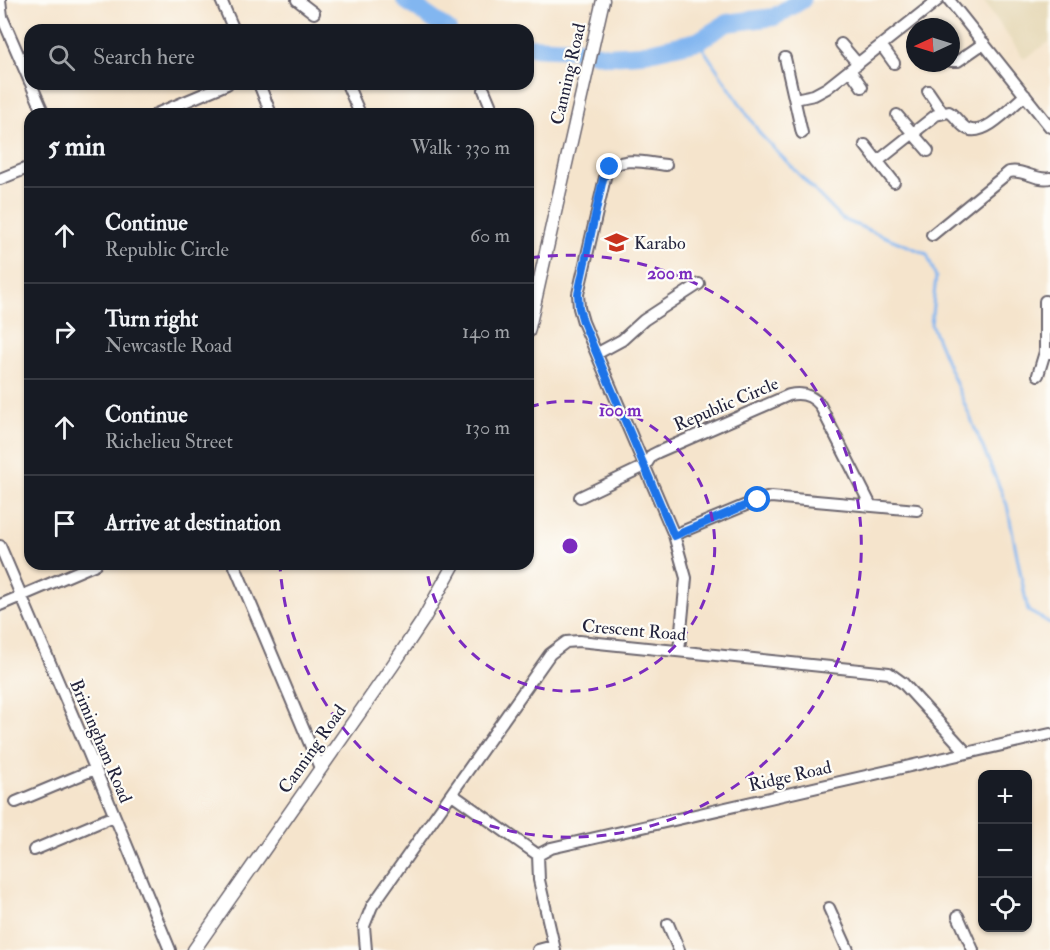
<!DOCTYPE html>
<html lang="en">
<head>
<meta charset="utf-8">
<style>
	:root { --surface:#171b24; --page:#242831; --text:#f1f3f6; --muted:#9ea1a6; --line:#363941 }
	body { margin:0; font-family:"IM FELL Double Pica",serif; background:var(--page); color:var(--text) }
	.controls { position:absolute; right:18px; bottom:18px; display:grid; overflow:hidden; border-radius:12px; box-shadow:0 2px 4px #0004 }
	.controls button { width:54px; height:54px; display:grid; place-items:center; padding:0; border:0; border-bottom:2px solid var(--line); background:var(--surface); color:var(--text); font:30px sans-serif }
	.compass { position:absolute; left:906px; top:18px; width:54px; height:54px; border-radius:50%; background:var(--surface); box-shadow:0 2px 4px #0004; rotate:266deg }
	.stop { position:absolute; width:18px; height:18px; margin:-14px; border:4px solid #1a73e8; border-radius:50%; background:#fff }
	.stop.end { background:#1a73e8; border-color:#fff; box-shadow:0 2px 6px #0008 }
	.list { margin:0; padding:0; list-style:none }
	h2 { display:flex; justify-content:space-between; align-items:center; height:78px; margin:0; padding:0 24px; font-size:26px }
	h2 small { font-size:20px; font-weight:400; color:var(--muted) }
	.list li { display:grid; grid-template-columns:39px 1fr auto; gap:18px; align-items:center; box-sizing:border-box; height:96px; padding:0 24px; border-top:2px solid var(--line) }
	.list b { display:block; font-size:22px; white-space:nowrap }
	.list p { margin:0; font-size:20px; white-space:nowrap; color:var(--muted) }
	.list em { font-size:20px; font-style:normal; color:var(--muted) }
	.icon { flex:none; width:33px; height:33px; fill:none; stroke:currentColor; stroke-width:2; stroke-linecap:round; stroke-linejoin:round }
	.map { position:relative; flex:none; width:1050px; height:950px; overflow:hidden }
	.search { position:absolute; background:var(--surface); box-shadow:0 2px 4px #0004; left:24px; top:24px; width:510px; height:66px; display:flex; align-items:center; gap:15px; box-sizing:border-box; padding:0 21px; border-radius:18px; color:var(--muted); font-size:22px }
	.panel { position:absolute; background:var(--surface); box-shadow:0 2px 4px #0004; left:24px; top:108px; width:510px; height:462px; border-radius:18px }
	.map>svg:first-child { display:block }
	.built { fill:#e7daba }
	.lines { fill:none; stroke-linecap:round; stroke-linejoin:round }
	.stream { stroke:#82b6f0; stroke-width:3 }
	.river { stroke:#82b6f0; stroke-width:18 }
	.minor-casing { stroke:#6c666e; stroke-width:14 }
	.major-casing { stroke:#6c666e; stroke-width:15 }
	.minor { stroke:#fff; stroke-width:10 }
	.major { stroke:#fff; stroke-width:12 }
	.route { stroke:#1a73e8; stroke-width:8 }
	.ring { fill:none; stroke:#7b2cbf; stroke-width:3; stroke-dasharray:10 8 }
	.labels { text-anchor:middle; stroke-width:4.5; stroke-linejoin:round; paint-order:stroke }
	.street-label { font-size:18px; fill:#22223b; stroke:#fdfcf7 }
	.poi-label { font-size:18px; fill:#22223b; stroke:#fdfcf7; text-anchor:start }
	.centre { fill:#7b2cbf; stroke:#fdfcf7; stroke-width:3 }
	.ring-label { font-size:18px; text-anchor:middle; font-weight:bold; fill:#7b2cbf; stroke:#fdfcf7; stroke-width:4.5; stroke-linejoin:round; paint-order:stroke }
</style>
</head>
<body>
<div class="map">
<svg width="1050" height="950" viewBox="0 0 1050 950">
	<rect width="100%" height="100%" fill="#fdfcf7"/>
	<filter id="ink" filterUnits="userSpaceOnUse"><feTurbulence type="fractalNoise" baseFrequency=".0167" numOctaves="2"/><feDisplacementMap in="SourceGraphic" scale="12" xChannelSelector="R" yChannelSelector="G"/><feConvolveMatrix kernelMatrix="1 2 1 2 8 2 1 2 1" color-interpolation-filters="sRGB"/></filter>
	<filter id="wash" filterUnits="userSpaceOnUse"><feTurbulence type="fractalNoise" baseFrequency=".008" numOctaves="4" result="noise"/><feDisplacementMap in="SourceGraphic" scale="24" xChannelSelector="R" yChannelSelector="G"/><feGaussianBlur stdDeviation="1.35" result="paint"/><feColorMatrix in="noise" values="0 0 0 0 0 0 0 0 0 0 0 0 0 0 0 0 0 1.4 0 .05"/><feComposite in="paint" operator="in"/></filter>
	<g filter="url(#wash)">
		<rect width="100%" height="100%" fill="#f5e4cc"/>
		<path class="built" d="M983 0H1050V41L1024 59Z"/>
		<g class="lines">
			<path class="stream" d="M698 41 761 135 842 219 927 254 936 277 931 324 1007 505 1028 611 1050 623"/>
			<path class="river" d="M405 0 448 30
				M528 47 576 49 608 56 640 54 698 41 727 23 774 17 802 0"/>
		</g>
	</g>
	<g filter="url(#ink)">
		<g class="lines">
			<defs>
				<path id="minor" d="M0 0 2 17 30 82
					M221 0 234 30
					M297 0 314 13
					M949 0 1050 127
					M841 44 858 64
					M881 45 894 63
					M785 58 802 133
					M951 61H958L984 43
					M850 70 862 87
					M31 84 44 114
					M259 84 271 114
					M347 84 360 114
					M484 90 494 114
					M928 91 943 113
					M795 99 814 95 827 88 938 0
					M156 114 227 84
					M897 115 928 151
					M865 145 894 182
					M878 161 936 115 949 112C956 116 959 124 966 128 983 139 1012 106 1025 95
					M666 165C646 163 620 154 606 173L578 294 579 308 583 322 674 535 686 578 679 651
					M0 179 30 167
					M932 235 1009 172C1024 169 1035 181 1050 178
					M1045 301V352L1050 353
					M598 353 622 340 644 320 699 284
					M1038 375 1045 352
					M580 497 645 466 652 455 658 452 789 395C802 392 812 395 820 405L871 506
					M674 535 758 500 771 497 917 510
					M0 546 87 749 170 950
					M234 564 320 768
					M0 605 96 564
					M452 794 538 855 539 880 555 950
					M16 802 95 769
					M34 850 114 816
					M538 855 551 848 1050 734
					M829 908 848 950
					M958 916 973 950
					M668 924 679 950
					M366 950 364 926 372 906 550 654 566 642 579 641 889 673 903 683 967 753
					M538 950 553 946"/>
				<path id="major" d="M528 332 603 0
					M194 950 393 665 423 620 454 564"/>
			</defs>
			<use href="#minor" class="minor-casing"/>
			<use href="#major" class="major-casing"/>
			<use href="#minor" class="minor"/>
			<use href="#major" class="major"/>
		</g>
	</g>
	<g class="lines" filter="url(#ink)">
		<path class="route" d="M610 167 603 179 578 294 579 308 583 322 674 536 758 500"/>
	</g>
	<g class="ring">
		<path d="M529 407A145 145 0 1 1 426 565"/>
		<path d="M530 258A291 291 0 1 1 280 566"/>
	</g>
	<defs>
		<symbol id="school-bare" viewBox="-9 -9 18 18"><path d="M0-5L7-2L0 1L-7-2ZM-4 1L0 2.5L4 1V4Q0 6-4 4Z" fill="#c8321e" stroke="#fdfcf7" stroke-width="2.5" paint-order="stroke"/></symbol>
	</defs>
	<g fill-rule="evenodd">
		<use href="#school-bare" x="600" y="226" width="33" height="33"/>
	</g>
	<g class="labels">
		<g class="street-label">
			<text transform="translate(568 74) rotate(-77)" y="6">Canning Road</text>
			<text transform="translate(726 404) rotate(-23)" y="6">Republic Circle</text>
			<text transform="translate(634 630) rotate(5)" y="6">Crescent Road</text>
			<text transform="translate(101 741) rotate(67)" y="6">Brimingham Road</text>
			<text transform="translate(312 749) rotate(-55)" y="6">Canning Road</text>
			<text transform="translate(790 776) rotate(-13)" y="6">Ridge Road</text>
		</g>
		<g class="poi-label">
			<text x="634" y="249">Karabo</text>
		</g>
	</g>
	<circle cx="570" cy="546" r="9" class="centre"/>
	<g class="ring-label">
		<text x="670" y="279">200 m</text>
		<text x="620" y="416">100 m</text>
	</g>
</svg>
<div class="controls">
<button>+</button>
<button>−</button>
<button><svg class="icon" aria-label="locate" viewBox="0 0 24 24"><circle cx="12" cy="12" r="6"/><path d="M12 2v4M12 18v4M2 12h4M18 12h4"/></svg></button>
</div>
<svg class="compass" viewBox="-18 -18 36 36"><path d="M0-13l5 13h-10z" fill="#e53935"/><path d="M0 13l5-13h-10z" fill="#9ea1a6"/></svg>
<div class="stop" style="left:758px;top:500px"></div>
<div class="stop end" style="left:610px;top:167px"></div>
<div class="search"><svg class="icon" aria-label="search" viewBox="0 0 24 24"><circle cx="10" cy="10" r="6"/><path d="M15 15l6 6"/></svg>Search here</div>
<section class="panel">
<h2>5 min<small>Walk · 330 m</small></h2>
<ul class="list">
<li><svg class="icon" aria-label="ahead" viewBox="0 0 24 24"><path d="M12 20V5M6 11l6-6 6 6"/></svg><div><b>Continue</b><p>Republic Circle</p></div><em>60 m</em></li>
<li><svg class="icon" aria-label="right" viewBox="0 0 24 24"><path d="M7 20v-9h11M14 6l5 5-5 5"/></svg><div><b>Turn right</b><p>Newcastle Road</p></div><em>140 m</em></li>
<li><svg class="icon" aria-label="ahead" viewBox="0 0 24 24"><path d="M12 20V5M6 11l6-6 6 6"/></svg><div><b>Continue</b><p>Richelieu Street</p></div><em>130 m</em></li>
<li><svg class="icon" aria-label="arrive" viewBox="0 0 24 24"><path d="M6 21V4h12l-3 4 3 4H6"/></svg><div><b>Arrive at destination</b></div></li>
</ul>
</section>
</div>
</body>
</html>
